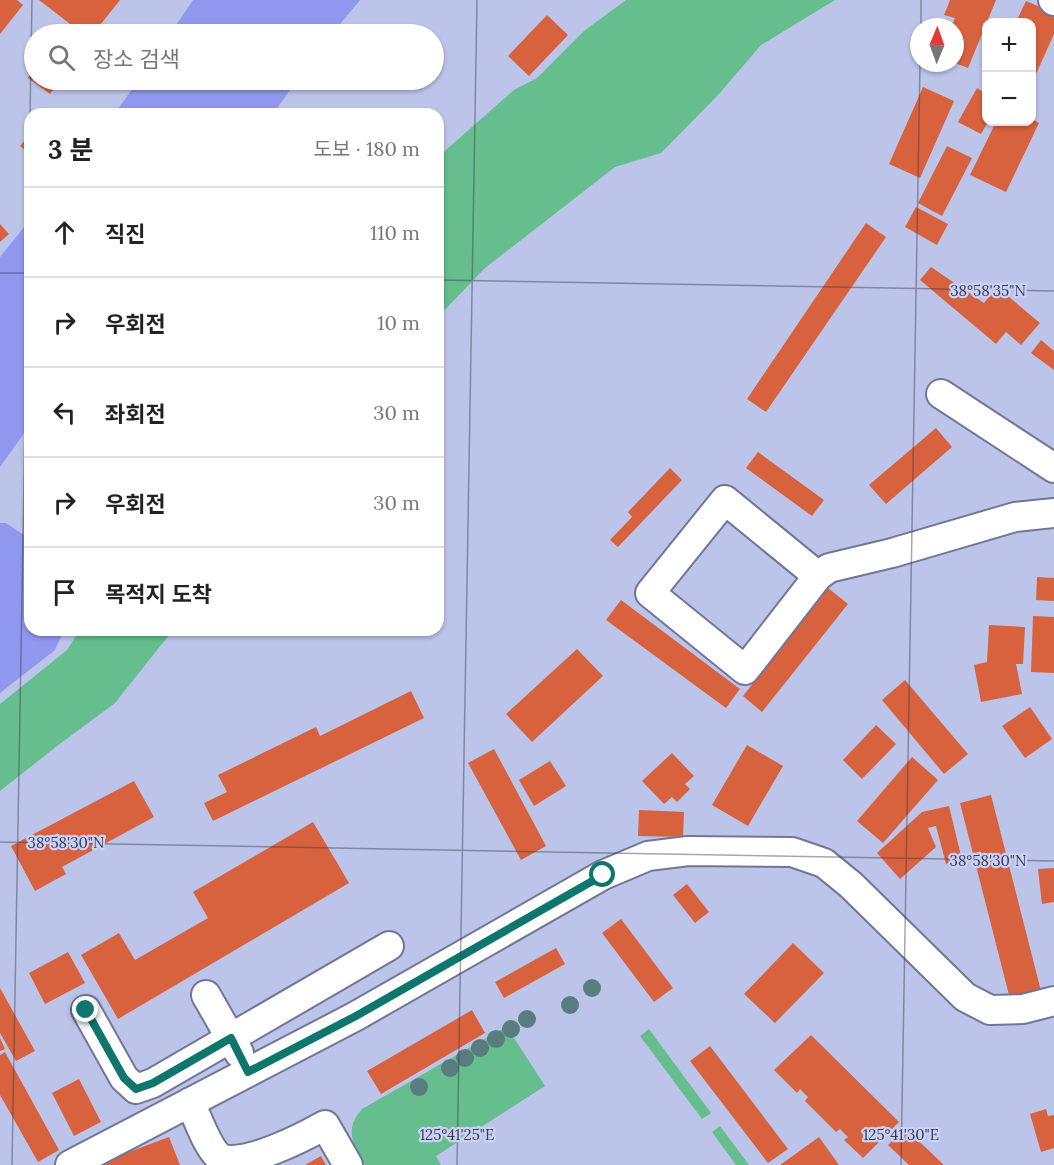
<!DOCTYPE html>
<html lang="ko">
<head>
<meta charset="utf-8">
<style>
	:root { --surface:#fff; --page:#f2f2f2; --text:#222; --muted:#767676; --line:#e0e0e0 }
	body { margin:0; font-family:Lora,"Noto Sans KR",serif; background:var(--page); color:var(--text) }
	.controls { position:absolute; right:18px; top:18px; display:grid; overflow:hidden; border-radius:12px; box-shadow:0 2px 4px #0004 }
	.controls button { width:54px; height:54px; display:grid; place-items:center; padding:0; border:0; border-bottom:2px solid var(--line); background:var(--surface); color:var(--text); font:30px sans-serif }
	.compass { position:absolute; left:910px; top:18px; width:54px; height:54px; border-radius:50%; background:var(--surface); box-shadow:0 2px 4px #0004; rotate:1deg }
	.stop { position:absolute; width:18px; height:18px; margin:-14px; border:4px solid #0f766e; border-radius:50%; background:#fff }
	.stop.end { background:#0f766e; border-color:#fff; box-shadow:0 2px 6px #0008 }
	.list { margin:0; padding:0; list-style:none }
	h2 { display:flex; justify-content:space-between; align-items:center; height:78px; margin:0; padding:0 24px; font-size:26px }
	h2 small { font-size:20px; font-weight:400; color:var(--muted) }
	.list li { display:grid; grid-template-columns:39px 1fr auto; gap:18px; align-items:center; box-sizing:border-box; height:90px; padding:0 24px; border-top:2px solid var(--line) }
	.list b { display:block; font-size:22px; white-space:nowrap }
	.list em { font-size:20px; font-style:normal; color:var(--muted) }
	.icon { flex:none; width:33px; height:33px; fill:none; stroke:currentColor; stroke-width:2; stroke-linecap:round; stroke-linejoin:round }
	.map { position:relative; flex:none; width:1054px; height:1165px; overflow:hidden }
	.search { position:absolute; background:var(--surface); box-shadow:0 2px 4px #0004; left:24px; top:24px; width:420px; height:66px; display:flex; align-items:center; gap:15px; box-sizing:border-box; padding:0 21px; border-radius:33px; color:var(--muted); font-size:22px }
	.panel { position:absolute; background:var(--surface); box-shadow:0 2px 4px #0004; left:24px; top:108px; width:420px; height:528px; border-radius:18px }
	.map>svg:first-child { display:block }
	.green { fill:#66bd8d }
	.water { fill:#8f98ee }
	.building { fill:#d8623d }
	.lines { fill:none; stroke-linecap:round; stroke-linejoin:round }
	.minor-casing { stroke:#717699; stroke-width:32 }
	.minor { stroke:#fff; stroke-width:28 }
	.tree { fill:#597d7f }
	.route { stroke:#0f766e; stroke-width:8 }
	.ticks { fill:none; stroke:#393b4b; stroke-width:1.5; stroke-opacity:0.45 }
	.ticks-label { font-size:15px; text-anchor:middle; fill:#393b4b; stroke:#cad1f7; stroke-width:4.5; stroke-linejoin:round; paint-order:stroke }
</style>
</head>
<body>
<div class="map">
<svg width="1054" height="1165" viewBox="0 0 1054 1165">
	<rect width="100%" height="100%" fill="#bdc4ea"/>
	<path class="green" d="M626 0H835L761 45 719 94 661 153 615 167 485 268 438 317V157L514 90 537 78 584 31Z
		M80 630H173L115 703 57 746 0 791V704L67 650Z
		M504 1028 514 1038 545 1086 436 1156 441 1165H365C353 1144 344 1129 362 1109Z
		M649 1029 711 1113 702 1119 640 1036Z
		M720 1126 749 1165H736L712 1132Z"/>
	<path class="water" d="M193 0H360L332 34H170Z
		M139 80H297L273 114H114Z
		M30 220V425L0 467V257Z
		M0 523H6L30 539V630H64L55 650 0 693Z"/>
	<path class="building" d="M0 0H17L23 5 0 34Z
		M39 0H120L93 34H83Z
		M950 0H996L968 68 955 63V27H951L955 18 944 15Z
		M1026 1 1054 13V34L1032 83V22H1016Z
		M547 15 568 35 529 76 508 56Z
		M34 68V80H60L50 94 28 78Z
		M923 87 954 101 920 178 889 164Z
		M977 88 986 94V122H988L981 134 958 122Z
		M1032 119 1039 123 1006 192 970 175 996 122H1032Z
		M30 134V154L20 146Z
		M947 146 972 158 942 216 918 203Z
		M916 207 948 224 937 245 905 227Z
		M866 223 886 237 766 412 747 399Z
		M0 224 9 234 0 242Z
		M931 267 984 303 997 287 1040 323 1021 345 1006 332 996 344 920 280Z
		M1041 340 1054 351V370L1031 353Z
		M936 428 952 447 886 504 869 485Z
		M758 452 824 500 812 516 746 468Z
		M670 468 682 480 618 547 610 540 632 517 628 512Z
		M1037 577 1054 578V601L1036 600Z
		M828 588 848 604 762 712 743 696Z
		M621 600 740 689 726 708 606 620Z
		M1033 616 1054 617V673L1031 672Z
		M989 625 1025 627 1023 664H1016L1022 694 981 702 974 665 987 662Z
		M577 649 603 676 532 742 506 714Z
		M905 680 968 754 944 774 882 700Z
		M411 691 424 718 213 821 204 803 227 792 218 775 316 727 320 736Z
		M1030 707 1052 739 1025 758 1002 726Z
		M876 725 896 744 862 779 843 760Z
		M747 745 783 766 748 826 712 805Z
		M494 749 546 846 521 860 468 763Z
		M672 753 694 776 685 784 690 789 677 802 672 797 664 804 642 781Z
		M912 757 938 780 883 843 857 821Z
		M550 761 566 786 534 806 519 780Z
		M134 781 154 817 62 867 66 874 35 891 11 846Z
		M991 795 1041 991 1010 999 960 803Z
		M949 806 962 860 946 864 936 826 928 828 936 847 900 879 877 853 922 812Z
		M639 810 684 812 683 837 638 836Z
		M313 822 349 883 118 1019 81 955 119 933 135 960 208 918 193 892Z
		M1054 868V902L1042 904 1038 869Z
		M687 884 709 912 695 923 673 895Z
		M621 919 673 988 654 1002 602 933Z
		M793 943 824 973 775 1023 744 994Z
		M556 948 565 964 504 998 495 982Z
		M68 952 85 983 45 1004 29 973Z
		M0 988 35 1051 16 1061 0 1033Z
		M472 1010 485 1033 381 1094 367 1071Z
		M811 1035 899 1122 863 1158 844 1140 848 1137 840 1129 836 1132 805 1101 808 1097 800 1089 797 1093 774 1070Z
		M0 1038 5 1049 0 1051Z
		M710 1046 788 1149 768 1163 690 1061Z
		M5 1052 59 1150 38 1162 0 1095V1055Z
		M79 1079 101 1122 74 1136 52 1093Z
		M1046 1109 1048 1116 1054 1115V1148L1041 1152 1030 1114Z
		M905 1128 944 1165H909L888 1145Z
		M169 1137 180 1165H94Z
		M819 1137 839 1165H780Z
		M321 1156 326 1165H305Z"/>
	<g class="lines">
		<defs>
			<path id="minor" d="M1053 0 1054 1
				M941 394 1054 468
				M818 576 725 500 650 593 745 670 818 576 829 568 892 553 1015 517 1054 513
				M206 995 239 1053
				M86 1010 124 1078 136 1089 153 1083 389 946
				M190 1102C197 1116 208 1151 222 1159 249 1165 302 1138 325 1125L348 1165
				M70 1165 356 1016 603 875 648 856 688 851 792 852 824 863 851 885 965 997 990 1010 1023 1009 1054 1001"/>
		</defs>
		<use href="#minor" class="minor-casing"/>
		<use href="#minor" class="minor"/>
	</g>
	<g class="tree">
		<circle cx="592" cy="988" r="9"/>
		<circle cx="570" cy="1005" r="9"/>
		<circle cx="527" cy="1019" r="9"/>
		<circle cx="511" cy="1029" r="9"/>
		<circle cx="496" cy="1039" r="9"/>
		<circle cx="480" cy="1048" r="9"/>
		<circle cx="465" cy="1058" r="9"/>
		<circle cx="450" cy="1068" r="9"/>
		<circle cx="419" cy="1087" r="9"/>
	</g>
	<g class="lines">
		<path class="route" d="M86 1010 124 1078 136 1089 153 1083 231 1038 248 1072 356 1016 603 875"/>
	</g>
	<path class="ticks" d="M921 27V0M30 114 32 0M0 273H30M438 280 1054 291M0 842 1054 861M12 1165 30 142M457 1165 477 0M901 1165 920 63"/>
	<g class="ticks-label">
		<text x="988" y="296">38°58'35"N</text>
		<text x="66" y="848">38°58'30"N</text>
		<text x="988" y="866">38°58'30"N</text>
		<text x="457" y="1140">125°41'25"E</text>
		<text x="901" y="1140">125°41'30"E</text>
	</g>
</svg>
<div class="controls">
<button>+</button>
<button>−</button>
</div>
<svg class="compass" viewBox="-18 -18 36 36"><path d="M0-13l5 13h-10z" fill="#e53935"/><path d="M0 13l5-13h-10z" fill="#767676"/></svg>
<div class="stop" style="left:603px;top:875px"></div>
<div class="stop end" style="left:86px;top:1010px"></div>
<div class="search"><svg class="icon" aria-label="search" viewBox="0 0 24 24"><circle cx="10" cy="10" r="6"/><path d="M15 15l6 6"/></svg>장소 검색</div>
<section class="panel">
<h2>3 분<small>도보 · 180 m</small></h2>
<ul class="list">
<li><svg class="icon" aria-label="ahead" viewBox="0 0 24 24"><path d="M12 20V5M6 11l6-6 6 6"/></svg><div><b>직진</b></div><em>110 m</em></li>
<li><svg class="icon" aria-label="right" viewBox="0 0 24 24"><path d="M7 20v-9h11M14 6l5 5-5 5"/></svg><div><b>우회전</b></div><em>10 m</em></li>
<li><svg class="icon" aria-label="left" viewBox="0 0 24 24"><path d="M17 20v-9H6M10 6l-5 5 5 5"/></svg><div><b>좌회전</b></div><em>30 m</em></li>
<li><svg class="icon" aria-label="right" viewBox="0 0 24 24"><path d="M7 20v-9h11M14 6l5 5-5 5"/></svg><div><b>우회전</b></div><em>30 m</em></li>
<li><svg class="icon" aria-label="arrive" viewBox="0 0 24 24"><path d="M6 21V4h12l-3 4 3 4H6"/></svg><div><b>목적지 도착</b></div></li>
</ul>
</section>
</div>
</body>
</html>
